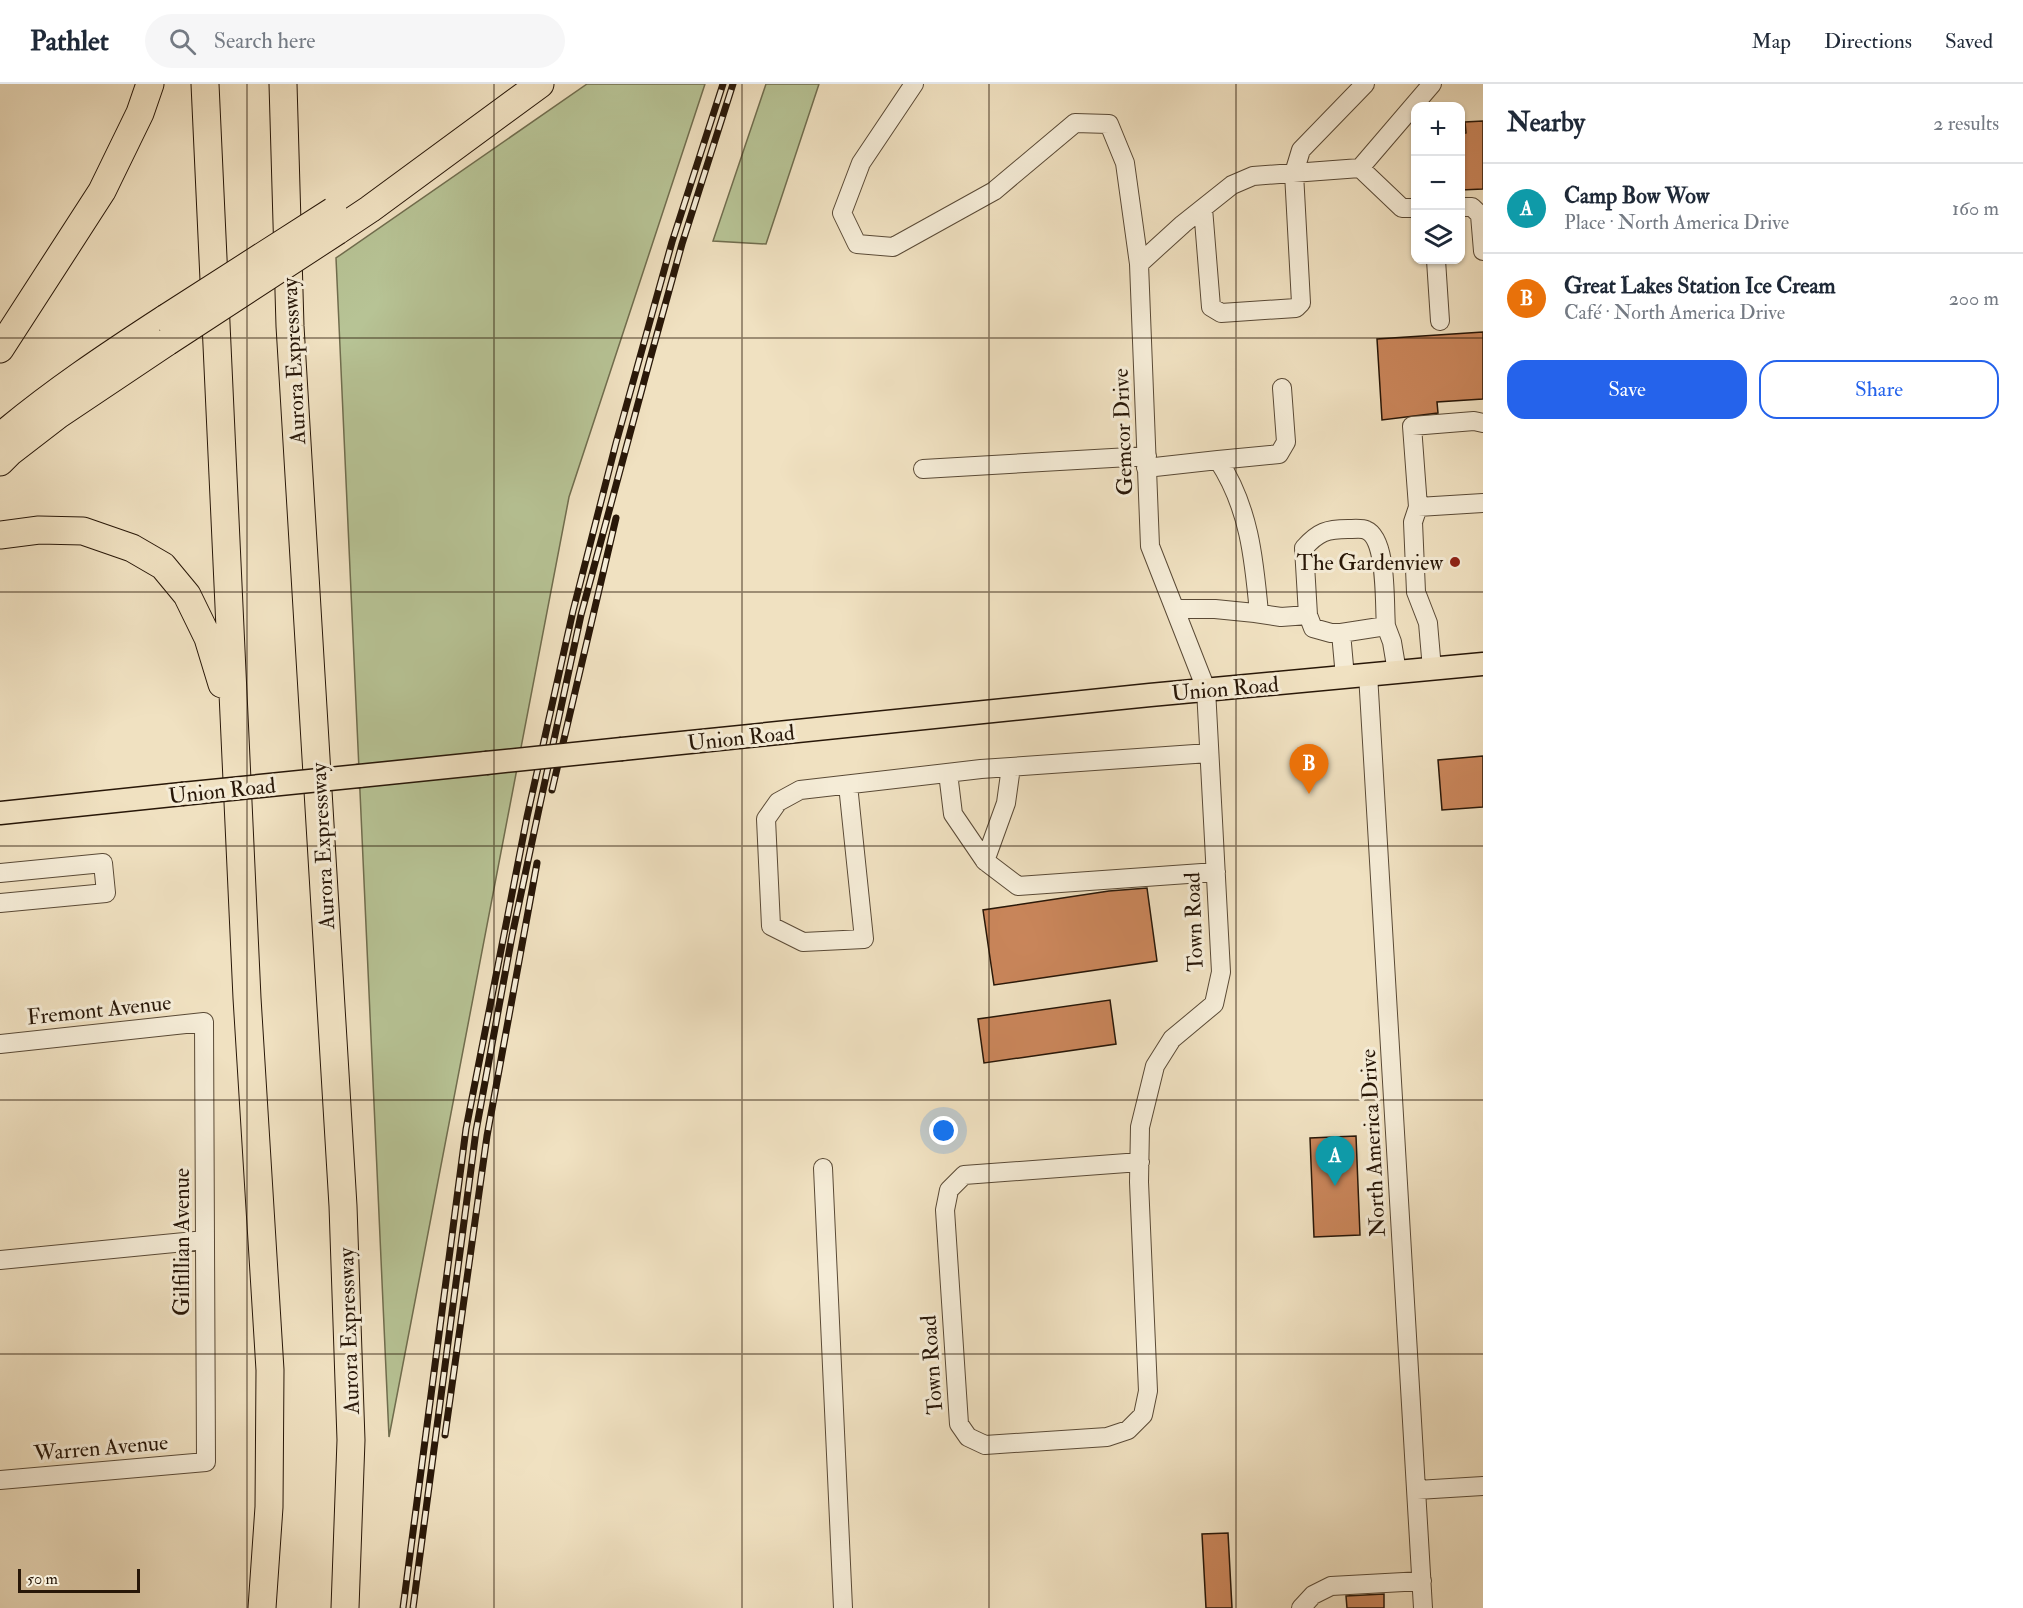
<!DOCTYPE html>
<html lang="en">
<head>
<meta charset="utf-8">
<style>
	:root { --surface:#fff; --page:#f6f6f7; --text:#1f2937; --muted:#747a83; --line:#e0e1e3; --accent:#2563eb }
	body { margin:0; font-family:"IM FELL Double Pica",serif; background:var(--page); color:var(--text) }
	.controls { position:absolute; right:18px; top:18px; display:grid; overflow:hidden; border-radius:12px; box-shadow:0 2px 4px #0004 }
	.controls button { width:54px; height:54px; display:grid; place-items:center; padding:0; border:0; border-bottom:2px solid var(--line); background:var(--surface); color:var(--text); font:30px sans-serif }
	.scale { position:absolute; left:18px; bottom:15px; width:122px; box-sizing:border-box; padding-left:6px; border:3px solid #281708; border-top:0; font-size:16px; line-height:21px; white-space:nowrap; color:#281708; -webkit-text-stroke:4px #f5ecd7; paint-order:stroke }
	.you { position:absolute; left:944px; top:1047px; width:21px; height:21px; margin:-15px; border:4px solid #fff; border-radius:50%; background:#1a73e8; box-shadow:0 0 0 9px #1a73e833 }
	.badge { display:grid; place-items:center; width:39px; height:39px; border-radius:50%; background:var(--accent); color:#fff; font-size:20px; font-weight:700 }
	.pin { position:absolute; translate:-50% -50px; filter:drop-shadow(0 2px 3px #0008) }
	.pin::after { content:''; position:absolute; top:32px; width:21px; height:18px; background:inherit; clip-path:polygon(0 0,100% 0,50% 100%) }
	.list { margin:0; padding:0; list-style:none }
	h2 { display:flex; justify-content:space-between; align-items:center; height:78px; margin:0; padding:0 24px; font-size:26px }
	h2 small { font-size:20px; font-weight:400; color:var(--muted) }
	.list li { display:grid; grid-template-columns:39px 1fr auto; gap:18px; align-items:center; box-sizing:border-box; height:90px; padding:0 24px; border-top:2px solid var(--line) }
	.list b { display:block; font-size:22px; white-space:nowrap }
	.list p { margin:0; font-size:20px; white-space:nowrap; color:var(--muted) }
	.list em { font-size:20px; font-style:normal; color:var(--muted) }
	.actions { display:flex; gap:12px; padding:18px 24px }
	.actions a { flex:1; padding:14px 0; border:2px solid var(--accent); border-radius:18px; text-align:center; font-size:21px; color:var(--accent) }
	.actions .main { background:var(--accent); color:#fff }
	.icon { flex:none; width:33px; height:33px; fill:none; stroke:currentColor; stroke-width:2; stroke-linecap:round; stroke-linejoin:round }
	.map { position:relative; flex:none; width:1483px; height:1524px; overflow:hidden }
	header { display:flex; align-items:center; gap:36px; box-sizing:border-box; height:84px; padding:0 30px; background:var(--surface); border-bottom:2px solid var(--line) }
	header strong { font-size:28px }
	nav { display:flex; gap:33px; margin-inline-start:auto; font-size:21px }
	.search { width:420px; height:54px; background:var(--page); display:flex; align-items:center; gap:15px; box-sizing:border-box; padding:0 21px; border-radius:33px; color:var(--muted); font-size:22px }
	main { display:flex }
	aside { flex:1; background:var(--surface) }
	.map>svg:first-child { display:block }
	.green { fill:#b7c395; stroke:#706d4e; stroke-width:1.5 }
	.building { fill:#ca865b; stroke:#281708; stroke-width:1.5 }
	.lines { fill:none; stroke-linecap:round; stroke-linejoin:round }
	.minor-casing { stroke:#5a4a36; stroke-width:20 }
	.major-casing { stroke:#281708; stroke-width:25 }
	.highway-casing { stroke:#281708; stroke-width:29 }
	.minor { stroke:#f5ecd7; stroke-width:18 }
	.major { stroke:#f0e1c1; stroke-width:22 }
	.highway { stroke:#f0e1c1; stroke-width:27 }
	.rail-casing { stroke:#281708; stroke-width:7 }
	.rail { stroke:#f5ecd7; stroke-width:4.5; stroke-dasharray:14; stroke-linecap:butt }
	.major-bridge-casing { stroke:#281708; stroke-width:25; stroke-linecap:butt }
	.highway-bridge-casing { stroke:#281708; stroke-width:29; stroke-linecap:butt }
	.major-bridge { stroke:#f0e1c1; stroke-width:22 }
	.highway-bridge { stroke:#f0e1c1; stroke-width:27 }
	.grid { fill:none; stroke:#281708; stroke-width:1.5; stroke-opacity:0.55 }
	.poi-dot { fill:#8f2418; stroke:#f5ecd7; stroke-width:2 }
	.labels { text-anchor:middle; stroke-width:6; stroke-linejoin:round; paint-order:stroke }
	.street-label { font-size:22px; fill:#281708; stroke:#f5ecd7 }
	.poi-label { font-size:22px; fill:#281708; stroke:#f5ecd7; text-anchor:end }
</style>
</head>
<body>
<header>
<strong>Pathlet</strong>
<div class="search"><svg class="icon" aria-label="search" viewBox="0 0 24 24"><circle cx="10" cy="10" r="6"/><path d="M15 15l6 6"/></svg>Search here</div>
<nav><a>Map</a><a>Directions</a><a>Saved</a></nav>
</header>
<main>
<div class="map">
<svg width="1483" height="1524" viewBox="0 0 1483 1524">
	<rect width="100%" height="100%" fill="#f0e1c1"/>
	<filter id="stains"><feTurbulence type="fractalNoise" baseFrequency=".00333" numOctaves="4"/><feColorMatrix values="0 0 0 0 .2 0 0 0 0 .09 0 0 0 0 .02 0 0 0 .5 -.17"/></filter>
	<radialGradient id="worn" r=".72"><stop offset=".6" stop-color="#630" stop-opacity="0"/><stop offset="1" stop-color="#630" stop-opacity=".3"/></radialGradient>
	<path class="green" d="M587 0H705L569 413 389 1353 336 174Z
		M766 0H819L766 160 713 157Z"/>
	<path class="building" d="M1483 37V105L1461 106V50L1466 49 1465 38Z
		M1483 248V315L1437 318 1438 329 1382 336 1377 255Z
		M1483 672V723L1442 726 1438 676Z
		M1147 804 1157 877 994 901 983 826 1109 807Z
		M1110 916 1116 960 984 979 978 935Z
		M1356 1052 1360 1151 1314 1153 1310 1054Z
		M1228 1449 1232 1524H1206L1202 1450Z
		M1384 1510V1524H1347L1346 1512Z"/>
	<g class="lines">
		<defs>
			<path id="minor" d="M914 0 861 79 842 129 857 160 893 163 994 107 1075 39 1109 40 1125 79 1139 180 1150 462 1206 605 1221 888 1214 920 1172 955 1155 982 1140 1043 1139 1098 1148 1307 1143 1331 1128 1346 1107 1353 985 1361 968 1353 959 1340 945 1126 949 1106 964 1091 1140 1078
				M1360 84 1432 0
				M1460 123H1472L1480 131 1483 167
				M1203 124 1211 223 1221 229 1296 224 1301 219 1294 89 1301 66 1365 0
				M1436 176 1440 237
				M1139 180 1183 140 1232 101 1253 92 1360 84 1402 124H1416
				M1218 376 1279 370 1286 358 1282 304
				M1146 384 1218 376C1249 423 1254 474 1259 529
				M923 385 1147 372
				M1418 423 1412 342 1474 337 1483 339
				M1175 525H1215L1255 529 1281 533 1308 531
				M1386 542 1392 558 1397 588
				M1341 549 1386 542C1384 521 1388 455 1366 446 1362 444 1353 445 1348 445 1327 445 1318 448 1304 464L1308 531 1313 544 1331 549H1341L1345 593
				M1432 585 1428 539 1416 508 1413 438 1418 423 1483 419
				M1368 590 1423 1524
				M1011 683 1006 719 985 777 1018 802 1216 788
				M948 689 953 730 985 777
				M848 701 864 855 803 858 771 842 766 735 778 718 800 706 981 685 1209 669
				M0 789 103 779 106 809 0 819
				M0 960 204 938 206 1378 0 1396
				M823 1084 843 1524
				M0 1176 205 1156
				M1417 1406 1483 1402
				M1301 1524 1313 1511 1331 1502 1422 1497"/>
			<path id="major" d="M622 665 1150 611 1483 580
				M359 692 486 679
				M0 729 182 710"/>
			<path id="highway" d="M205 0 247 914 270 1286 269 1423 262 1524
				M283 0 290 242 343 1122 351 1356 345 1524
				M337 147 370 125 540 0
				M0 265 102 107 140 29 150 0
				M0 353C52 309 109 271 166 234
				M0 378 10 368 58 331 167 258
				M0 451 39 446 83 447 132 464 163 482 187 511 208 554 222 600"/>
		</defs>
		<use href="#minor" class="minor-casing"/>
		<use href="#major" class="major-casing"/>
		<use href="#highway" class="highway-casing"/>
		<use href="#minor" class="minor"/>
		<use href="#major" class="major"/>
		<use href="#highway" class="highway"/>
		<defs>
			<path id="rail" d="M552 706 616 434
				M445 1351 487 1052 537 779
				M403 1524 466 1045 527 733 573 527 616 359 672 158 723 0
				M413 1524 476 1047 512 852 539 725 581 531 649 279 682 160 733 0"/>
		</defs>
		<use href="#rail" class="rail-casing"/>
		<use href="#rail" class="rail"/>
		<defs>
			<path id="major-bridge" d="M486 679 622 665
				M182 710 359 692"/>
			<path id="highway-bridge" d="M166 234 333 127
				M167 258 337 147"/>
		</defs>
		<use href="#major-bridge" class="major-bridge-casing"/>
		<use href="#highway-bridge" class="highway-bridge-casing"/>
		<use href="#major-bridge" class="major-bridge"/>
		<use href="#highway-bridge" class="highway-bridge"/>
	</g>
	<path class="grid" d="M247 0V1524M494 0V1524M742 0V1524M989 0V1524M1236 0V1524M0 254H1483M0 508H1483M0 762H1483M0 1016H1483M0 1270H1483"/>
	<circle class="poi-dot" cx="1455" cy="478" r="6"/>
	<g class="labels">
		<g class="street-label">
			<text transform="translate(293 277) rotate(-93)" y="8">Aurora Expressway</text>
			<text transform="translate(1122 348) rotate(-92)" y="8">Gemcor Drive</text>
			<text transform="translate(1225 604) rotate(-5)" y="8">Union Road</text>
			<text transform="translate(741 653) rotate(-6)" y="8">Union Road</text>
			<text transform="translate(222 706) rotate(-6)" y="8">Union Road</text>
			<text transform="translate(322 762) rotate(-93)" y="8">Aurora Expressway</text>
			<text transform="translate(1193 838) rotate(-92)" y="8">Town Road</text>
			<text transform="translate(99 925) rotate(-6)" y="8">Fremont Avenue</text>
			<text transform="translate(1372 1059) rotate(-93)" y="8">North America Drive</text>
			<text transform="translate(181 1158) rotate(-90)" y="8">Gilfillian Avenue</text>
			<text transform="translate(348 1247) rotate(-92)" y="8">Aurora Expressway</text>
			<text transform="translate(931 1281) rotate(-94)" y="8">Town Road</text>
			<text transform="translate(101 1363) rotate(-5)" y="8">Warren Avenue</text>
		</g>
		<g class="poi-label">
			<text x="1443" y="486">The Gardenview</text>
		</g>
	</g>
	<rect width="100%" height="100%" filter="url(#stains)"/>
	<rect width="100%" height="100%" fill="url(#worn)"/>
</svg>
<div class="controls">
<button>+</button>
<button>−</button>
<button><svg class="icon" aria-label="layers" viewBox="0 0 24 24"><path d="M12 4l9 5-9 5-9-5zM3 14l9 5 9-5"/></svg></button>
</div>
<div class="scale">50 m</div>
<div class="you"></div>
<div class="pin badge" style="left:1335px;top:1102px;background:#0f9aa8">A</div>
<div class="pin badge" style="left:1309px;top:710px;background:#e8710a">B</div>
</div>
<aside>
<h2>Nearby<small>2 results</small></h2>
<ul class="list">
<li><span class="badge" style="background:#0f9aa8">A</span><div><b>Camp Bow Wow</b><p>Place · North America Drive</p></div><em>160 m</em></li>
<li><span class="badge" style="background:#e8710a">B</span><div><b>Great Lakes Station Ice Cream</b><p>Café · North America Drive</p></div><em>200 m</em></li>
</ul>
<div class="actions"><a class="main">Save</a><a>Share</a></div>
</aside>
</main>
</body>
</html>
